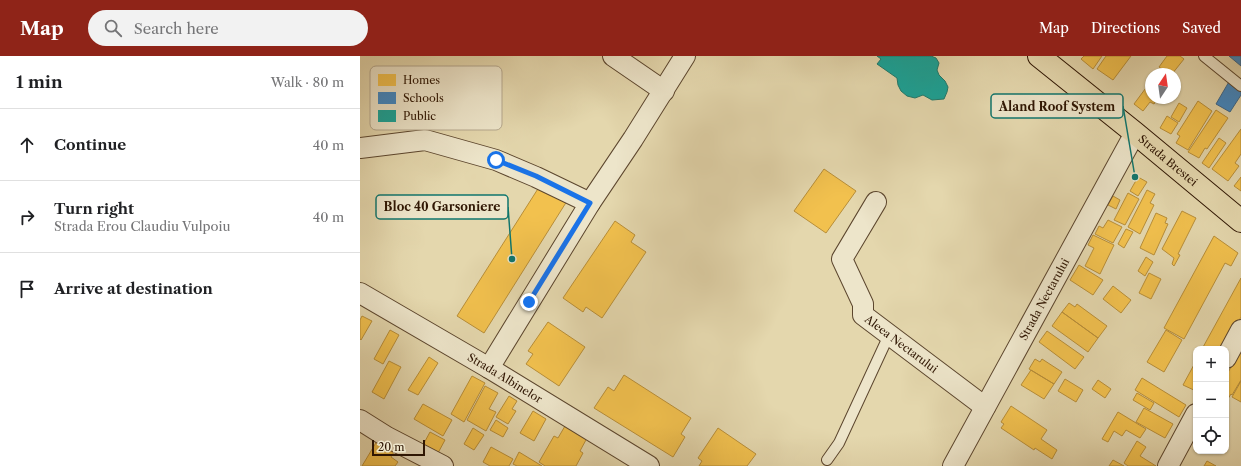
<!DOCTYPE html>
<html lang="en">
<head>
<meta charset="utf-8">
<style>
	:root { --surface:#fff; --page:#f2f2f2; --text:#202124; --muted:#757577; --line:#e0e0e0; --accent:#8f2418 }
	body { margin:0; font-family:"Libre Caslon Text",serif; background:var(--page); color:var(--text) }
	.controls { position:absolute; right:12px; bottom:12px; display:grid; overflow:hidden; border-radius:8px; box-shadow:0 1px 3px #0004 }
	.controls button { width:36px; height:36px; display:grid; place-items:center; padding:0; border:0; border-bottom:1px solid var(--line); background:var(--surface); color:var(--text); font:20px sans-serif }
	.compass { position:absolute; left:785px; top:12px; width:36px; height:36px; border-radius:50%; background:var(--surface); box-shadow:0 1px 3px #0004; rotate:13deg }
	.scale { position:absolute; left:12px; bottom:10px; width:53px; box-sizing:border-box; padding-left:4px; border:2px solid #2f1603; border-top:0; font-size:11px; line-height:14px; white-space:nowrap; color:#2f1603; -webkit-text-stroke:3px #ede5ca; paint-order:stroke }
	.stop { position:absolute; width:12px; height:12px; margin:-9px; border:3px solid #1a73e8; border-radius:50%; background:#fff }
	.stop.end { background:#1a73e8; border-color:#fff; box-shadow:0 1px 4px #0008 }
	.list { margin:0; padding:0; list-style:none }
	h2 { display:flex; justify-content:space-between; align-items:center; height:52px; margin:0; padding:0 16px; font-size:17px }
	h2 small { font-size:13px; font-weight:400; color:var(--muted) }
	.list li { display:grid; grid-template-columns:26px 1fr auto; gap:12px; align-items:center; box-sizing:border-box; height:72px; padding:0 16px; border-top:1px solid var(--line) }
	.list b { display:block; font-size:15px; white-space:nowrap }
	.list p { margin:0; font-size:13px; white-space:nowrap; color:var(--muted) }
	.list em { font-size:13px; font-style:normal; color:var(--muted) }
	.icon { flex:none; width:22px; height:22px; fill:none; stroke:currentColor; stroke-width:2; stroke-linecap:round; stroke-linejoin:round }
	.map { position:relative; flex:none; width:881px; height:410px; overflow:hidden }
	header { display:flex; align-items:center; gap:24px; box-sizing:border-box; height:56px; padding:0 20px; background:var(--accent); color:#fff }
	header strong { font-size:19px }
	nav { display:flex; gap:22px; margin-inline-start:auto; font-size:14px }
	.search { width:280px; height:36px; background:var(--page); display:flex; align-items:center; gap:10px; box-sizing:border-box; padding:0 14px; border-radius:22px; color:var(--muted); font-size:15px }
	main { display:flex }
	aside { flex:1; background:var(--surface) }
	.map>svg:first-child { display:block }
	.homes { fill:#f2c14e; stroke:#b88e38 }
	.schools { fill:#3f88c5; stroke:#3a668b }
	.public { fill:#17a398; stroke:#1e796b }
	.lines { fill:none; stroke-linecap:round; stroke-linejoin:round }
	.lane-casing { stroke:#5c462e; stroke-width:12 }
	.street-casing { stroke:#5c462e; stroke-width:22 }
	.primary-casing { stroke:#2f1603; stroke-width:24 }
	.lane { stroke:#ede5ca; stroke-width:10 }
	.street { stroke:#ede5ca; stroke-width:20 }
	.primary { stroke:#e4d7ad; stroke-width:22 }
	.route { stroke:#1a73e8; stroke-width:5 }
	.labels { text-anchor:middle; stroke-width:4; stroke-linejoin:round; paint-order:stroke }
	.street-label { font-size:11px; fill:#2f1603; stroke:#ede5ca }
	.key { fill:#ede5ca; stroke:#b4a78e; stroke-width:1 }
	.key-label { font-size:11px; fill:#2f1603 }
	.leader { fill:none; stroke:#0f766e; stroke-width:1.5 }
	.callout-dot { fill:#0f766e; stroke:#ede5ca; stroke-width:1.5 }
	.callout { fill:#ede5ca; stroke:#0f766e; stroke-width:1.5 }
	.callout-label { font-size:12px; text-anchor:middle; font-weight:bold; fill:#2f1603 }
</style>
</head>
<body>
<header>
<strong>Map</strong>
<div class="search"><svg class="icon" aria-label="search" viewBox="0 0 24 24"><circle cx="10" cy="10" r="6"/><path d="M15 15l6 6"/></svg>Search here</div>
<nav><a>Map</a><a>Directions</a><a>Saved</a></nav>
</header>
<main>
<aside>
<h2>1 min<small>Walk · 80 m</small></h2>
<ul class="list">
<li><svg class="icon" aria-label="ahead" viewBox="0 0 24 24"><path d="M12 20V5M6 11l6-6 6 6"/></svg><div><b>Continue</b></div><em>40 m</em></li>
<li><svg class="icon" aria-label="right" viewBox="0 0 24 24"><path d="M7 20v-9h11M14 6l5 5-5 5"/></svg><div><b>Turn right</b><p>Strada Erou Claudiu Vulpoiu</p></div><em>40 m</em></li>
<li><svg class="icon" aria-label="arrive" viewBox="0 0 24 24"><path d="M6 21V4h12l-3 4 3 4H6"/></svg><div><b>Arrive at destination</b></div></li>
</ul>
</aside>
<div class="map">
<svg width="881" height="410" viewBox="0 0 881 410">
	<rect width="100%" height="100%" fill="#e4d7ad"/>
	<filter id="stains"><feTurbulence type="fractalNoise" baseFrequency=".005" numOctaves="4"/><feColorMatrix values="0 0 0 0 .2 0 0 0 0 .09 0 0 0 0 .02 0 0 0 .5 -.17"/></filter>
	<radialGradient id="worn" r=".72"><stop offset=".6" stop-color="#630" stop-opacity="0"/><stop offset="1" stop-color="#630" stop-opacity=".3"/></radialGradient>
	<path class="homes" d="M724 0H742L733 13 721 3Z
		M746 0H771L753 24 737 13Z
		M807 0H820L824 3 812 18H809L799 11Z
		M800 14 806 18H796Z
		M791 25V42H798L794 48 790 46 783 55 774 48Z
		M838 45 852 55 828 94 816 87 820 80 817 78Z
		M819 47 827 52 819 66 811 61Z
		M856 54 868 62 847 93 845 92 839 102 828 96Z
		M807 60 818 67 811 78 800 72Z
		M881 73V98L875 107 879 110 868 125 852 113Z
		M859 82 866 87 849 112 842 107Z
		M464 113 496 135 466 177 434 155Z
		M778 121 787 126 778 140 770 135Z
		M881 121V135L874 130Z
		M181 128 207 145 124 277 97 260Z
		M787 134 795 138 790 147 794 149 780 178 768 171Z
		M768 137 779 143 765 169 754 164Z
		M753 140 760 144 756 153 748 149Z
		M822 155 836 162 818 198 820 199 814 210 812 208 814 202 802 193Z
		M796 157 807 162 805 167 808 168 794 199 780 192Z
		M748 164 762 171 753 187 735 178 739 170 743 172Z
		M255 165 275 179 271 186 286 196 242 262 226 251 223 256 203 242Z
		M766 173 773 176 764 192 758 188Z
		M733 179 754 189 740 218 725 210 734 192 728 189Z
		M854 180 878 197 871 210 865 207 824 283 804 272Z
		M786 201 793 206 785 220 778 215Z
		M719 209 743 224 733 239 710 224Z
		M789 217 801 223 791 243 779 237Z
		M881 222V261L864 293H842Z
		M753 230 771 244 761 257 743 243Z
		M709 247 715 251 717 248 747 270 738 282 702 256Z
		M702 256 738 282 728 296 692 270Z
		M2 260 12 265 1 284 0 283V264Z
		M188 266 225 291 199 330 166 308 173 298 168 295Z
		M30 274 39 279 23 308 14 303Z
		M806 274 822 284 804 316 787 306Z
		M687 275 724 301 715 313 679 286Z
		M880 295 881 296V324L872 339 871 338 866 346V320Z
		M69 301 78 307 58 339 48 334Z
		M675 303 680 306 682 303 702 316 694 328 669 313Z
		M29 305 41 311 24 343 12 336Z
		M836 305V335L823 329Z
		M671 314 694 328 684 343 661 329Z
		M264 319 331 362 321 378 325 381 313 401 234 352 248 331 254 335Z
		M112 320 125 327 104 366 91 358Z
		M782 322 826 349 819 361 775 334Z
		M705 323 723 334 716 346 698 335Z
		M738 324 751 333 745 342 732 333Z
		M881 325V346L872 341Z
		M125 330 138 337 129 353 136 356 126 375 107 364Z
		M777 337 794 347 790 354 773 344Z
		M149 340 157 345 152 353 156 355 148 368 136 361Z
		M63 348 92 364 83 380 54 363Z
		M651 350 687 374 681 383 697 394 692 403 675 392 674 394 641 372 644 368 641 366Z
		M784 352 813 368 805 382 776 366Z
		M173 355 186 363 174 385 160 377Z
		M758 356 786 373 780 382 766 374 762 380 754 375 748 386 742 383Z
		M136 364 148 372 143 381 130 374Z
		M205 370 227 382 220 395 223 397 216 410H185L179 406 194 380 198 382Z
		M113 372 124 379 114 394 104 388Z
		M358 372 396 398 387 410H339L342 405 338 402Z
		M70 376 85 384 78 397 63 389Z
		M17 385 34 396 31 401 38 406 35 410H2Z
		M777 385 786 391 780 400 796 410H768L764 407Z
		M131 391 153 403 149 410H130L123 406Z
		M159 396 182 410H157L153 408Z
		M753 404 764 410H749Z
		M847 405 856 410H844Z"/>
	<path class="schools" d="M869 0H881V10Z
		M870 24 881 30V39L870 56 856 48Z"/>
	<path class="public" d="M517 0H571L576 2 579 7 577 14 579 19 585 25 588 31 587 36 584 43 572 44 563 39 555 42 547 40 541 35 538 29 537 22 517 8 521 3Z"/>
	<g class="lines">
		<defs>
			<path id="lane" d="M844 0 881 30
				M467 404 479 387 529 279"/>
			<g id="street">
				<path d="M253 0 304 35"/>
				<path d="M0 92 65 84 136 104 176 121 230 147"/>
				<path id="s1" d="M516 146 482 203 503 248V259L625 351"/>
				<path id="s2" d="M0 237 129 312 289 410"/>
				<path d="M866 302 881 274"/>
				<path d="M129 312 230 147 273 83 325 0"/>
				<path d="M0 364 27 381 83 410"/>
				<path id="s3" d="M593 410 775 77"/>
				<path d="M808 410 836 358"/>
			</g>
			<g id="primary">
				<path id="s4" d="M679 0 775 77 881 165"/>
			</g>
		</defs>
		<use href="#lane" class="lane-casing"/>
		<use href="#street" class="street-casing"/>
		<use href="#primary" class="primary-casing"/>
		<use href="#lane" class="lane"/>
		<use href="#street" class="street"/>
		<use href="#primary" class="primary"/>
	</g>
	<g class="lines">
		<path class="route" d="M136 104 176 120 230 147 169 246"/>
	</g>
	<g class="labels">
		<g class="street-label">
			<text dy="4" stroke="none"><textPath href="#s4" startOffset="166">Strada Brestei</textPath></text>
			<text dy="4" stroke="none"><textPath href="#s3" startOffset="190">Strada Nectarului</textPath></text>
			<text dy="4" stroke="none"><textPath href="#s1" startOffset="175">Aleea Nectarului</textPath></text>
			<text dy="4" stroke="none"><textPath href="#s2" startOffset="168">Strada Albinelor</textPath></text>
		</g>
	</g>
	<rect x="10" y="10" width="132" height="64" rx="6" class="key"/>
	<rect x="18" y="18" width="18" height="12" fill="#f2c14e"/>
	<rect x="18" y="36" width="18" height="12" fill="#3f88c5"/>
	<rect x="18" y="54" width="18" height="12" fill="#17a398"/>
	<g class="key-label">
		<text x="43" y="28">Homes</text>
		<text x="43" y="46">Schools</text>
		<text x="43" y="64">Public</text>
	</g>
	<path class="leader" d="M775 121L763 50M152 203L148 151"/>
	<g class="callout-dot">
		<circle cx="775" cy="121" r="4"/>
		<circle cx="152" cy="203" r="4"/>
	</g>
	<g class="callout">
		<rect x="631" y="38" width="132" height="24" rx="4"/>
		<rect x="16" y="139" width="132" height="24" rx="4"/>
	</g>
	<g class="callout-label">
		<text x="697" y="55">Aland Roof System</text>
		<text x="82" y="155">Bloc 40 Garsoniere</text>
	</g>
	<rect width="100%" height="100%" filter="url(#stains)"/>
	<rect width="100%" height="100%" fill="url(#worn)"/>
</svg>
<div class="controls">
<button>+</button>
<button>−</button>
<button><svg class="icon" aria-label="locate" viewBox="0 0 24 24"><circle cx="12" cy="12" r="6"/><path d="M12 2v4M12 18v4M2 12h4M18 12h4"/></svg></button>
</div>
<svg class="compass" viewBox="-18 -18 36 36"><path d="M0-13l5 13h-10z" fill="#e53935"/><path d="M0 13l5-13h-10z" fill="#757577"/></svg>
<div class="scale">20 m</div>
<div class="stop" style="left:136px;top:104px"></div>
<div class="stop end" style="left:169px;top:246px"></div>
</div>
</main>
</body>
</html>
